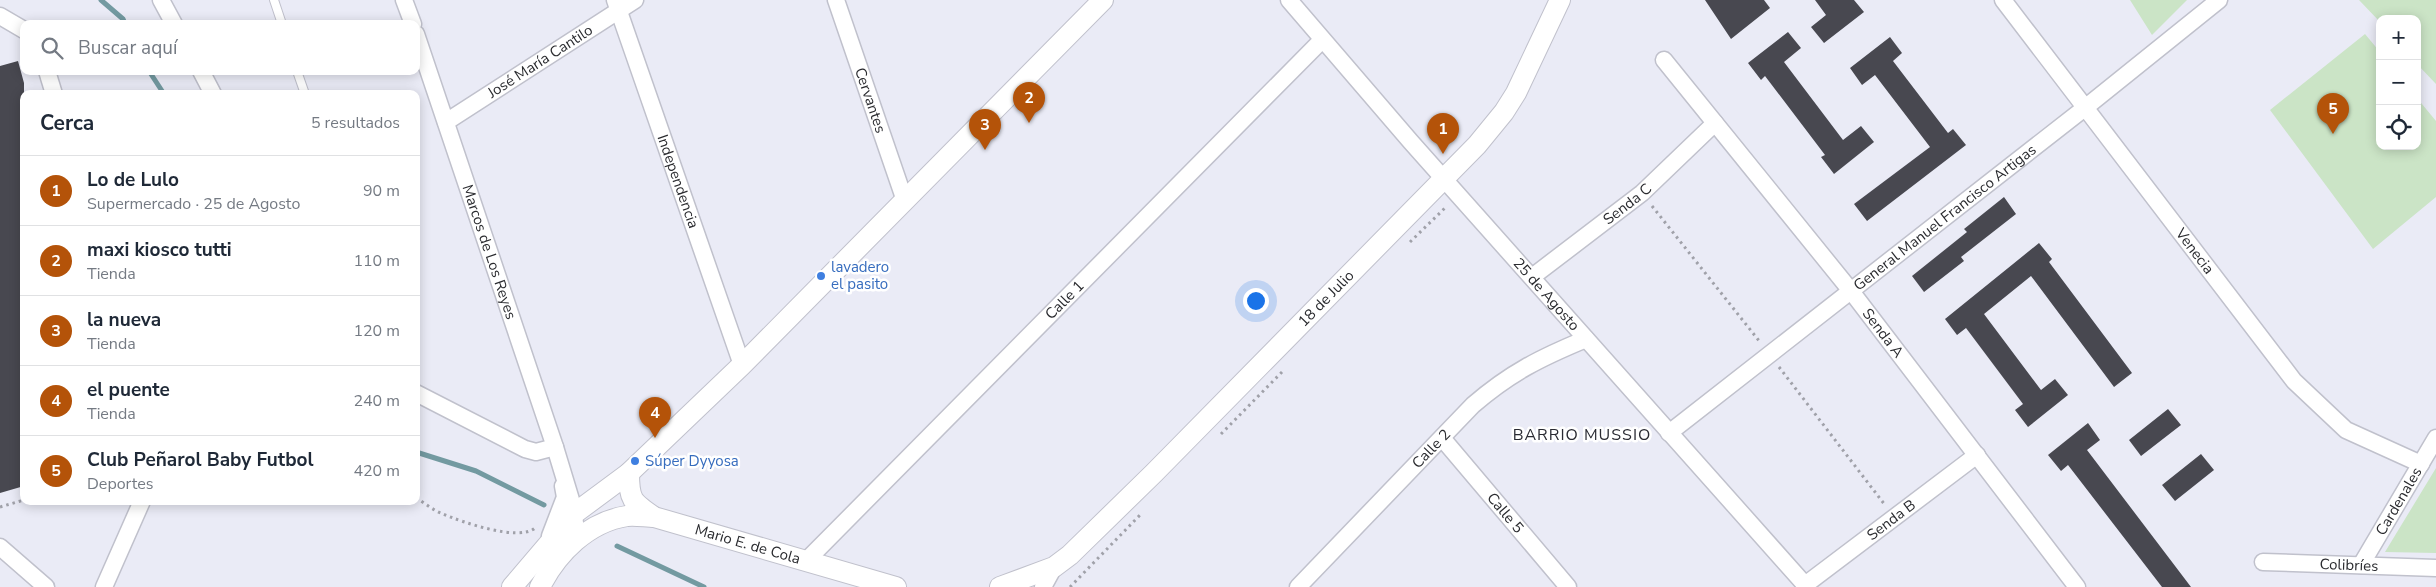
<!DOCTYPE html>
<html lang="es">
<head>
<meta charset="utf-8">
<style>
	:root { --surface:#fff; --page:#f2f2f3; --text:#1f2937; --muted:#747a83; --line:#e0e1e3; --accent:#b45309 }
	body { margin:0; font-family:"Nunito Sans",sans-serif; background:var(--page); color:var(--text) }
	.controls { position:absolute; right:15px; top:15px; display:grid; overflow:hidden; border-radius:10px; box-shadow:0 2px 12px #0003 }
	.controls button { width:45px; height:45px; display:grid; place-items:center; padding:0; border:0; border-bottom:1px solid var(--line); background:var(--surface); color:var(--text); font:25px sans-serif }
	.you { position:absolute; left:1255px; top:300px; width:18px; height:18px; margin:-12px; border:4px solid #fff; border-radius:50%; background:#1a73e8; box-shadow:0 0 0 8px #1a73e833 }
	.badge { display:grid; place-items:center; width:32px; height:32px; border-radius:50%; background:var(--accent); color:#fff; font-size:16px; font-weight:700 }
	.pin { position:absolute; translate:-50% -41px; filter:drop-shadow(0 1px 2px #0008) }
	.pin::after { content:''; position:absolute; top:26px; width:18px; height:15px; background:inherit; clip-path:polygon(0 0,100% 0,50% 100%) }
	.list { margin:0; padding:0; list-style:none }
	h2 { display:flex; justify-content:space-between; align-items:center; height:65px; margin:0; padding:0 20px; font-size:21px }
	h2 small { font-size:16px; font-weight:400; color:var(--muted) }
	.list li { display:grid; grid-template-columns:32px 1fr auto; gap:15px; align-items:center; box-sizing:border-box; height:70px; padding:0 20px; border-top:1px solid var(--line) }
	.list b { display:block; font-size:19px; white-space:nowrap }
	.list p { margin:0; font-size:16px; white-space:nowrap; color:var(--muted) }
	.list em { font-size:16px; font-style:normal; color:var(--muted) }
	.icon { flex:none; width:28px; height:28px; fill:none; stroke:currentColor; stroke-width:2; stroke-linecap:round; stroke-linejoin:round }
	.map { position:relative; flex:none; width:2436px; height:587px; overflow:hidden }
	.search { position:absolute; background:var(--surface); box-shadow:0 2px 12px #0003; left:20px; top:20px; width:400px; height:55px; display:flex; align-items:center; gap:12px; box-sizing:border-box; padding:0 18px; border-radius:10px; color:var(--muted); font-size:19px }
	.panel { position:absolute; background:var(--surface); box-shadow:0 2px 12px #0003; left:20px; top:90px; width:400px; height:415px; border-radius:10px }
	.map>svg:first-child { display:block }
	.green { fill:#cbe4c6 }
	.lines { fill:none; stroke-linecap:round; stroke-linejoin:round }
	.stream { stroke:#739aa1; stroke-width:5 }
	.building { fill:#484850 }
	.service-casing { stroke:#c0c1cc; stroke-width:10 }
	.minor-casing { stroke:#c0c1cc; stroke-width:19 }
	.tertiary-casing { stroke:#c0c1cc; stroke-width:22 }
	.path { stroke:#a0a1a9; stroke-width:3; stroke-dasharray:2.5 4; stroke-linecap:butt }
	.service { stroke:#fff; stroke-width:8 }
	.minor { stroke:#fff; stroke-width:16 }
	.tertiary { stroke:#fff; stroke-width:20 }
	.shop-dot { fill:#3f7fe0; stroke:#fff; stroke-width:2 }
	.labels { text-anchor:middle; stroke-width:5; stroke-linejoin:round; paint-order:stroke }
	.street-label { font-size:15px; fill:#2a2b2f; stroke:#fff }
	.shop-label { font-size:15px; fill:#366cbe; stroke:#fff; text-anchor:start }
	.neighbourhood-label { font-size:16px; letter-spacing:1px; fill:#292a32; stroke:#fff }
</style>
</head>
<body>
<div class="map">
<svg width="2436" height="587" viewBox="0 0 2436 587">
	<rect width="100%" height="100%" fill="#eaebf6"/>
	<path class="green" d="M2130 0H2187L2152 35Z
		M2359 0H2436V84L2417 64V19H2380V22Z
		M2365 34 2380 52V146H2417V98L2436 121V197L2373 249 2270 110Z
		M2436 468V553L2385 552Z"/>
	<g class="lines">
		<path class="stream" d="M101 0 123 19 125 24
			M149 71 164 94
			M416 452 476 471 544 505
			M617 546 704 587"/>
	</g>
	<path class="building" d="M1705 0H1764L1770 8 1731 39Z
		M1815 0H1854L1864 12 1824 43 1811 27 1826 15Z
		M1788 32 1801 48 1784 62 1843 140 1861 126 1874 142 1834 174 1821 157 1825 155 1765 76 1761 80 1748 63Z
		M1890 37 1902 53 1893 61 1948 133 1953 129 1966 145 1867 221 1854 204 1930 147 1875 75 1862 85 1850 68Z
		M18 61 24 83V486L0 493V66Z
		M2004 197 2016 214 1961 257 1964 261 1924 292 1912 276 1967 232 1964 229Z
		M2039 243 2052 259 2049 262 2132 373 2114 387 2031 276 1984 314 2041 390 2055 379 2068 395 2028 427 2015 410 2023 404 1966 328 1957 335 1945 319Z
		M2168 409 2181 425 2141 456 2129 440Z
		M2088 423 2100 440 2087 450 2191 587H2162L2068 465 2061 471 2048 455Z
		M2201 454 2214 470 2175 501 2162 485Z"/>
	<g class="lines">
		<defs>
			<path id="service" d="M274 0 282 24
				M297 71 305 94"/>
			<g id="minor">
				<path d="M161 0 174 24"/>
				<path d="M404 0 413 24"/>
				<path id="s1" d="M615 0 742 365"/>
				<path id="s2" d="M836 0 905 201"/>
				<path id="s3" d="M1289 0 1411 142 1807 587"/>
				<path id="s4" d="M2003 0 2294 381 2346 430 2421 464"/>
				<path d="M0 16 24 30"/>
				<path id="s5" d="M416 34 555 447 572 503 575 523"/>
				<path id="s6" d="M1664 60 1851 291 2077 587"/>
				<path d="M47 71 54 94"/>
				<path d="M201 71 213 94"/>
				<path id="s7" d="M446 122 635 0"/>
				<path id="s8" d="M1532 277 1642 193 1715 123"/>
				<path d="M416 393 525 449 536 452 555 447"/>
				<path id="s9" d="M1669 433 2086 107 2219 0"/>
				<path id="s10" d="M1442 438 1568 587"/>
				<path d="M550 536 565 497 563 486"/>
				<path d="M0 547 46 587"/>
				<path id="s11" d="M807 560 1322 40"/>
				<path id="s12" d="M2263 562 2436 568"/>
				<path id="s13" d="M2361 565 2436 438"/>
				<path id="s14" d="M1805 585 1977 455"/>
				<path d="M104 587 142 501"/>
				<path d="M1043 587 1054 567"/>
				<path id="s15" d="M1298 587 1473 405C1510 373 1540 358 1586 339"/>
			</g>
			<g id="tertiary">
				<path id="s16" d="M629 473C629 500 632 502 654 517L896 587"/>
				<path d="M512 587 575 513 629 473 742 365 1103 0"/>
				<path d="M540 587C557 553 588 522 627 516 636 515 646 517 654 517"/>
				<path id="s17" d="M1000 587 1054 567 1070 555 1154 473 1477 145 1504 112 1516 93 1560 0"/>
			</g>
		</defs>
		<use href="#service" class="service-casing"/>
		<use href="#minor" class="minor-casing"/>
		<use href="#tertiary" class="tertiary-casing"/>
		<path class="path" d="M1652 206 1760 342
			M1410 242 1447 206
			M1779 367 1885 505
			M1221 434 1283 371
			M416 498C425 503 434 511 443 514 462 522 519 542 535 528
			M0 507 24 500
			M1070 587 1141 514"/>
		<use href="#service" class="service"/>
		<use href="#minor" class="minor"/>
		<use href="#tertiary" class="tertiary"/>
	</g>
	<g class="shop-dot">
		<circle cx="821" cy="276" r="5"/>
		<circle cx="635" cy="461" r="5"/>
	</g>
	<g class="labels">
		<g class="street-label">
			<text dy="5" stroke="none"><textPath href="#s7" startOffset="112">José María Cantilo</textPath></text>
			<text dy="5" stroke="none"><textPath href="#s2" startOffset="106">Cervantes</textPath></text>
			<text dy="5" stroke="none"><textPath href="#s1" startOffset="192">Independencia</textPath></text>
			<text dy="5" stroke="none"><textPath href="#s8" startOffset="120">Senda C</textPath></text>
			<text dy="5" stroke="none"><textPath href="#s9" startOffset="350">General Manuel Francisco Artigas</textPath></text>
			<text dy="5" stroke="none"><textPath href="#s5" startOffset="230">Marcos de Los Reyes</textPath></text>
			<text dy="5" stroke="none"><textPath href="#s4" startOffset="316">Venecia</textPath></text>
			<text dy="5" stroke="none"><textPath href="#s3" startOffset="391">25 de Agosto</textPath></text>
			<text dy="5" stroke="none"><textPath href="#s17" startOffset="440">18 de Julio</textPath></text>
			<text dy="5" stroke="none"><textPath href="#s11" startOffset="366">Calle 1</textPath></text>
			<text dy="5" stroke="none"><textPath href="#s6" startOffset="350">Senda A</textPath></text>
			<text dy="5" stroke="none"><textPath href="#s15" startOffset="192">Calle 2</textPath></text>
			<text dy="5" stroke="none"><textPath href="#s13" startOffset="74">Cardenales</textPath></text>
			<text dy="5" stroke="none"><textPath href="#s10" startOffset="98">Calle 5</textPath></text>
			<text dy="5" stroke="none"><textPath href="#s14" startOffset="108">Senda B</textPath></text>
			<text dy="5" stroke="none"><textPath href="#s16" startOffset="152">Mario E. de Cola</textPath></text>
			<text dy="5" stroke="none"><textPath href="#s12" startOffset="86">Colibríes</textPath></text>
		</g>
		<g class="shop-label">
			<text x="831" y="272">lavadero<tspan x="831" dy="17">el pasito</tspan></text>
			<text x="645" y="466">Súper Dyyosa</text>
		</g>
		<g class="neighbourhood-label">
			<text x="1582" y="440">BARRIO MUSSIO</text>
		</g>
	</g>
</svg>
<div class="controls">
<button>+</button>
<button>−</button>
<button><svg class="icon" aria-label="locate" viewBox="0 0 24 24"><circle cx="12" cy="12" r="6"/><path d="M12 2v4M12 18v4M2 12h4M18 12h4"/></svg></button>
</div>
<div class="you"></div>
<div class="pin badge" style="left:1443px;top:154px">1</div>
<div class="pin badge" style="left:1029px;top:123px">2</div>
<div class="pin badge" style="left:985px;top:150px">3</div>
<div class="pin badge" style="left:655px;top:438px">4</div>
<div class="pin badge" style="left:2333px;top:134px">5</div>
<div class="search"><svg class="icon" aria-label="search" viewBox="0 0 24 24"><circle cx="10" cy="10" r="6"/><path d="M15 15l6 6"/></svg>Buscar aquí</div>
<section class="panel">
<h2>Cerca<small>5 resultados</small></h2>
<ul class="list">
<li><span class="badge">1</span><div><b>Lo de Lulo</b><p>Supermercado · 25 de Agosto</p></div><em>90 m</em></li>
<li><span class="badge">2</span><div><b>maxi kiosco tutti</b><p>Tienda</p></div><em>110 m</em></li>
<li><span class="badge">3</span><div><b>la nueva</b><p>Tienda</p></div><em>120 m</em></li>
<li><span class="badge">4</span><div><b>el puente</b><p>Tienda</p></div><em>240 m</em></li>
<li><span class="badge">5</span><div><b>Club Peñarol Baby Futbol</b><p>Deportes</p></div><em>420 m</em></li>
</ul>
</section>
</div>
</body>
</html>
